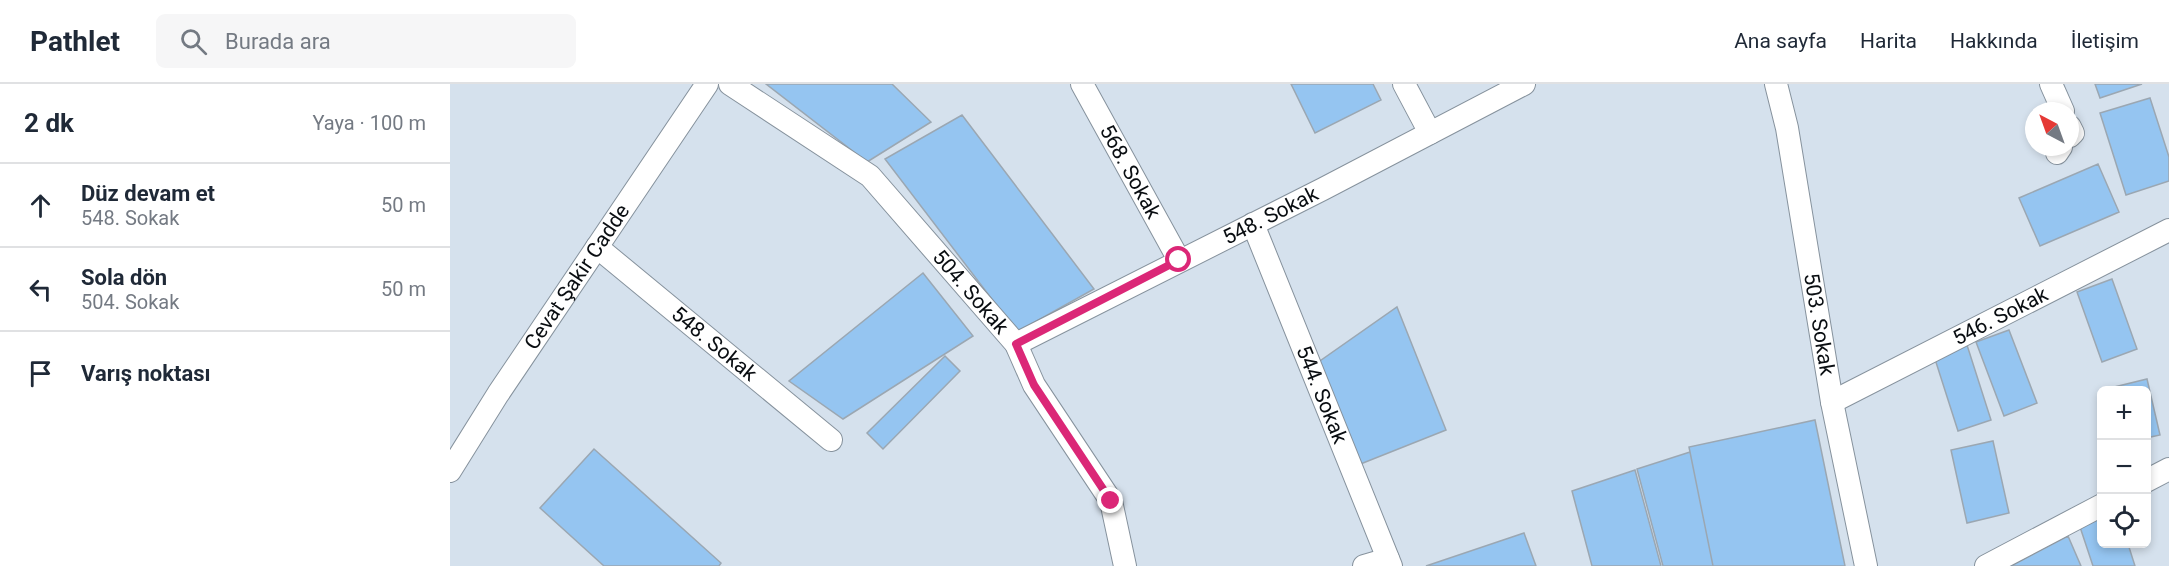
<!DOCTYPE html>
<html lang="tr">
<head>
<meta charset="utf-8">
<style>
	:root { --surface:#fff; --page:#f6f6f7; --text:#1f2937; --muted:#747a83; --line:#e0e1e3 }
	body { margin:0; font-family:Roboto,sans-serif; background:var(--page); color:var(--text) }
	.controls { position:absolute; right:18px; bottom:18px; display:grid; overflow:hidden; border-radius:9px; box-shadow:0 3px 9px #0003 }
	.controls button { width:54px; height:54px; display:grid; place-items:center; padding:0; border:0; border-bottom:2px solid var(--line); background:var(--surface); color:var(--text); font:30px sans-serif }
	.compass { position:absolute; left:1575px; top:18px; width:54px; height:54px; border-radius:50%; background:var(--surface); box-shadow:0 3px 9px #0003; rotate:319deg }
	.stop { position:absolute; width:18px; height:18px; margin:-14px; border:4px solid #db2777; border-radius:50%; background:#fff }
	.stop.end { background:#db2777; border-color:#fff; box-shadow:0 2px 6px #0008 }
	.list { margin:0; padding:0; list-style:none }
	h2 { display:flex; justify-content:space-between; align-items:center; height:78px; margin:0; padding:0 24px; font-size:26px }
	h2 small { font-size:20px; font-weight:400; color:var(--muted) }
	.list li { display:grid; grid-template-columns:39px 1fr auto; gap:18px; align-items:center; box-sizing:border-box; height:84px; padding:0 24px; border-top:2px solid var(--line) }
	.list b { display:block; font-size:22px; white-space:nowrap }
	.list p { margin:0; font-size:20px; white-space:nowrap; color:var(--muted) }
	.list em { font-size:20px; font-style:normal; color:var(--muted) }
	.icon { flex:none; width:33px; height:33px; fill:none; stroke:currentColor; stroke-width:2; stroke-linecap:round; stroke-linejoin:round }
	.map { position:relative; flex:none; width:1719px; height:482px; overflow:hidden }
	header { display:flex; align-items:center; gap:36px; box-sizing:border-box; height:84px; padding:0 30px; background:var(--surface); border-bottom:2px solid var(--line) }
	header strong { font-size:28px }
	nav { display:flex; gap:33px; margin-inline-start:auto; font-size:21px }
	.search { width:420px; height:54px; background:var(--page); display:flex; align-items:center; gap:15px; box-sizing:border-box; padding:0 21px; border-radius:9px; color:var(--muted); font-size:22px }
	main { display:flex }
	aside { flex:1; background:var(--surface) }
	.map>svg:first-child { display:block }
	.building { fill:#95c5f1; stroke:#9ba7b2; stroke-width:1.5 }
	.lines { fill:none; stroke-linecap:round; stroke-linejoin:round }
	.minor-casing { stroke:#86929d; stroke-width:24 }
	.minor { stroke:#fff; stroke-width:22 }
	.route { stroke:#db2777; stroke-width:8 }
	.labels { text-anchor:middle; stroke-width:6; stroke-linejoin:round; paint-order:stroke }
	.street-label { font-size:21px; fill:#090d11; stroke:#e2eefb }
</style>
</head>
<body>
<header>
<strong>Pathlet</strong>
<div class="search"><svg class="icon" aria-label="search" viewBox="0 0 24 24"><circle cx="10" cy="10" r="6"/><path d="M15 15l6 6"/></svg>Burada ara</div>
<nav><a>Ana sayfa</a><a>Harita</a><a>Hakkında</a><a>İletişim</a></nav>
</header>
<main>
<aside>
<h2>2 dk<small>Yaya · 100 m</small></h2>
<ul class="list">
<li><svg class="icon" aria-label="ahead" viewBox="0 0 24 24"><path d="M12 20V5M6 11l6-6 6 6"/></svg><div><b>Düz devam et</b><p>548. Sokak</p></div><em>50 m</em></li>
<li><svg class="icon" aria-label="left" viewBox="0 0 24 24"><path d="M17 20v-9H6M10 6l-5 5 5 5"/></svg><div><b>Sola dön</b><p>504. Sokak</p></div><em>50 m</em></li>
<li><svg class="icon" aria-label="arrive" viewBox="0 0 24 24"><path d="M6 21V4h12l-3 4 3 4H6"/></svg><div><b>Varış noktası</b></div></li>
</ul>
</aside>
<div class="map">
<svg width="1719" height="482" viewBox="0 0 1719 482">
	<rect width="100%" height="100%" fill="#d5e1ed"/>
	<path class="building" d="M316 0H442L481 38 417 78Z
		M841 0H923L931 16 865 49Z
		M1645 0H1692L1650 14Z
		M1700 14 1719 73V97L1676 111 1650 29Z
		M512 31 644 205 567 248 435 75Z
		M1648 80 1669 128 1590 162 1569 114Z
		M473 189 523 252 393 335 339 297Z
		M1662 195 1687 265 1652 278 1627 208Z
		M947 223 996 346 908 381 867 279Z
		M1559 246 1587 319 1554 332 1526 258Z
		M1517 261 1541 336 1508 347 1484 272Z
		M495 272 510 287 433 365 417 349Z
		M1697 295 1710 351 1696 354V306H1661L1660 304Z
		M1365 336 1395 482H1263L1239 363Z
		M1543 357 1559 429 1517 439 1501 366Z
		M144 365 271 479 269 482H154L90 424Z
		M1240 368 1263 482H1213L1187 385Z
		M1185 386 1211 482H1142L1122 407Z
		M1652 432V460H1678L1685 482H1643L1629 440Z
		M1074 449 1086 482H976Z
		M1618 452 1631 482H1561Z"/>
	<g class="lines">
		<defs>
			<g id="minor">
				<path id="s1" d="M280 0 420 92 566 260 584 301 661 417 675 482"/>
				<path id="s2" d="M632 0 729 176"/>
				<path d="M954 0 980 49"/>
				<path id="s3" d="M1326 0 1337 44 1382 318 1416 482"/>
				<path d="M1601 0 1613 27"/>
				<path d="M1620 43 1623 49 1620 52"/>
				<path d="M1607 69 1611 63"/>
				<path id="s4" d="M803 140 941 482"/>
				<path id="s5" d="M147 163 381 356"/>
				<path id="s6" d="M566 260 873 105 1074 0"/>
				<path id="s7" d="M1382 318 1719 146"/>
				<path id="s8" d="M0 387 48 310 257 0"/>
				<path d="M1696 397 1719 385"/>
				<path d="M914 482 938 475"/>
				<path d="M1536 482 1652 421"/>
			</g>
		</defs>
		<use href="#minor" class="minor-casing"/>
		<use href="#minor" class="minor"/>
	</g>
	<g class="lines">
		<path class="route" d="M661 417 584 301 566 260 729 176"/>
	</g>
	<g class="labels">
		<g class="street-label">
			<text dy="7" stroke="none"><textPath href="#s2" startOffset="100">568. Sokak</textPath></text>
			<text dy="7" stroke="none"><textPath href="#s6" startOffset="285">548. Sokak</textPath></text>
			<text dy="7" stroke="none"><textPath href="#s8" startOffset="232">Cevat Şakir Cadde</textPath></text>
			<text dy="7" stroke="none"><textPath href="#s1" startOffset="321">504. Sokak</textPath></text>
			<text dy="7" stroke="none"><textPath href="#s7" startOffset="189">546. Sokak</textPath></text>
			<text dy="7" stroke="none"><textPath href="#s3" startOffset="244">503. Sokak</textPath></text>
			<text dy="7" stroke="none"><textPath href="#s5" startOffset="152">548. Sokak</textPath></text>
			<text dy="7" stroke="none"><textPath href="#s4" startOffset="184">544. Sokak</textPath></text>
		</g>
	</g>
</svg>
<div class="controls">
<button>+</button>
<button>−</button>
<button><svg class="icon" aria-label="locate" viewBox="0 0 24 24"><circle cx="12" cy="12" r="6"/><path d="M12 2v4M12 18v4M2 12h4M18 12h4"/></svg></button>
</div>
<svg class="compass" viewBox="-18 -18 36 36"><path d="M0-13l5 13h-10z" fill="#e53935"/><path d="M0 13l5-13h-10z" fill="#747a83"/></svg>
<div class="stop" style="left:729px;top:176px"></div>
<div class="stop end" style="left:661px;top:417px"></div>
</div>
</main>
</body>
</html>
